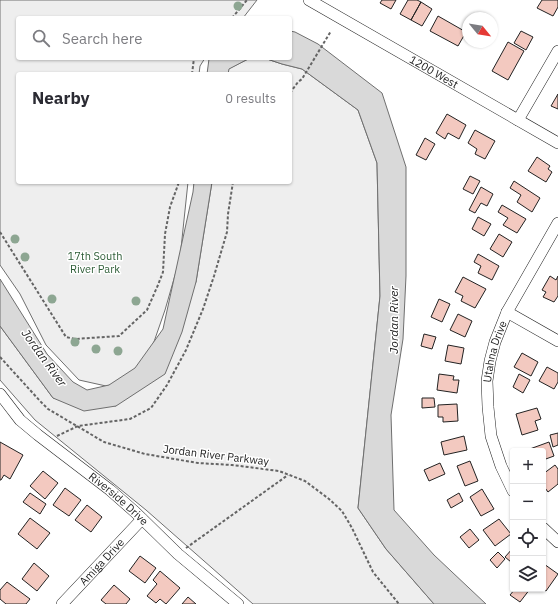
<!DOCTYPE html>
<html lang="en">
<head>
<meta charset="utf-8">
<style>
	:root { --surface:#fff; --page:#f2f2f3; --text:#2b2b33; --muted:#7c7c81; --line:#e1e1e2 }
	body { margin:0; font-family:"IBM Plex Sans",sans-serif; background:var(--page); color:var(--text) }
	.controls { position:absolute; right:12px; bottom:12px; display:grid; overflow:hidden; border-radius:4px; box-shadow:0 1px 3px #0004 }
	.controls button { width:36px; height:36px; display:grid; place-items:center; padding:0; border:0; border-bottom:1px solid var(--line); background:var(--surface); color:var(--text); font:20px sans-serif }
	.compass { position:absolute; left:462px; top:12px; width:36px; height:36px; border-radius:50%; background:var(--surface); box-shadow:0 1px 3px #0004; rotate:120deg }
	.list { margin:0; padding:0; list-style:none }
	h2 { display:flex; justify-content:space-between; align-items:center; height:52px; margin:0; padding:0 16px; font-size:17px }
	h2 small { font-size:13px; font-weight:400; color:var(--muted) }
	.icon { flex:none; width:22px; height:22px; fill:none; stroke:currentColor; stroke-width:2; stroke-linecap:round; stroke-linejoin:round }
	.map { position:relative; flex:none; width:558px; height:604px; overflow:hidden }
	.search { position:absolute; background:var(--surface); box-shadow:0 1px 3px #0004; left:16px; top:16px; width:276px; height:44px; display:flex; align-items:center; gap:10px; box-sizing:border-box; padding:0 14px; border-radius:4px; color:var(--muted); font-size:15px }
	.panel { position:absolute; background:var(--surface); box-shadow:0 1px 3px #0004; left:16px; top:72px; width:276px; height:112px; border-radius:4px }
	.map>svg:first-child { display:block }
	.green { fill:#eee; stroke:#6f6f6f }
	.water { fill:#d9d9d9; stroke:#6f6f6f }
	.building { fill:#f3c9c0; stroke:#222 }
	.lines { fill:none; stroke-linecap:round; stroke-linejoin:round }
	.minor-casing { stroke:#222; stroke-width:12 }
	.path { stroke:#646464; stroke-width:2; stroke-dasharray:3 2; stroke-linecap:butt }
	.minor { stroke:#fff; stroke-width:11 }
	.tree { fill:#8da692 }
	.labels { text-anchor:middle; stroke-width:3; stroke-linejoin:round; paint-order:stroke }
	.street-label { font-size:11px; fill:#222; stroke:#fff }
	.park-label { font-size:11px; fill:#2f5e38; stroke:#fff }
	.water-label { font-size:12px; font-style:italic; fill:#222; stroke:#fff }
</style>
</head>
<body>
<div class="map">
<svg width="558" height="604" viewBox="0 0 558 604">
	<rect width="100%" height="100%" fill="#fff"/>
	<path class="green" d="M0 0H257L243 18H18V58H205L200 66 199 74H18V182H188L180 258 165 310 148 359 124 382 106 386 79 380 46 345 20 294 0 265Z
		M250 58H264L282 64 302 69 358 110 377 163 380 296 358 508 386 549 434 604H253L146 510 35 420 0 380V326L53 398 116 406 196 282 212 182H290V74H228V69Z"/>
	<path class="water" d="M290 31 295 32 318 44 382 93 406 167V276L403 339 391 415 394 510 434 555 486 604H434L386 549 358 508 380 296 377 163 358 110 302 69 282 64 264 58H290Z
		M210 58H250L229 69 228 74H207L209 59Z
		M194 182H212L196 282 182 332 165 374 116 406 84 411 53 398 0 326V279L47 354 73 382 87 390 109 385 135 368 163 329 193 192Z"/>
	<path class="building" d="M382 0H396L391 9 380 3Z
		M408 0H417L421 2 411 20 400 14Z
		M542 0H558V7L553 16 537 8Z
		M421 2 432 9 422 26 411 20Z
		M438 16 466 32 458 46 430 31Z
		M521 31 533 37 526 50 514 43Z
		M508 42 524 51 508 80 492 71Z
		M558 94V109L551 106Z
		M447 114 466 125 459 139 448 133 445 139 436 133Z
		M475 130 495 141 485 159 475 154 477 149 468 143Z
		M425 138 435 144 426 160 416 155Z
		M537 157 550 166 548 169 552 172 546 182 528 171Z
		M470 176 480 181 473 194 463 189Z
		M514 181 540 198 532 212 517 202 521 195 510 188Z
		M481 187 493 194 487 206 481 203 475 213 469 210Z
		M502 205 526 219 517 233 503 225 508 218 498 212Z
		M478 217 491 224 484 236 472 229Z
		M499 234 512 242 503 257 490 249Z
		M478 254 499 266 492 280 478 273 481 266 474 262Z
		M550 276 556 280 558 276V296L554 302 543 297 546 292 542 290Z
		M463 277 486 289 475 308 461 301 463 296 455 292Z
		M439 299 450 304 442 322 431 317Z
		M458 314 472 321 465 337 450 330Z
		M424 334 436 337 432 349 421 346Z
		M448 345 464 348 461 364 445 361Z
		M522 353 538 362 531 376 514 367Z
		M547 367 558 373V382L554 389 539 381Z
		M439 374 454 376 453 380H459L457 393 437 390Z
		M519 374 530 380 523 393 513 387Z
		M422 398H434L435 407 422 408Z
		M457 404 458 421 443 422V417H438V405Z
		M537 408 541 419 535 421 538 430 522 435 516 414Z
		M558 433V445L553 447 550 435Z
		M464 436 467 450 444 455 441 442Z
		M0 442 23 455 10 479 4 475 1 480H0Z
		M549 442 554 456 543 460V451H527V450Z
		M470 461 478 481 465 486 457 466Z
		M440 463 445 474 429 481 424 470Z
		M555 465 558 469V484L548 492 543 485V474Z
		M43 471 58 483 45 499 30 486Z
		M65 488 81 500 69 516 53 505Z
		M482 489 494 509 481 516 470 497Z
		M30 493 46 504 40 514 23 502Z
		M459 493 463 501 451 508 447 500Z
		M87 505 102 517 91 532 75 520Z
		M30 518 50 533 37 549 18 534Z
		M499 519 511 534 495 546 483 530Z
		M470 529 479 540 469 548 460 537Z
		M513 548V560L511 562 505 557Z
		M498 552 505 559 497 568 490 560Z
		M140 556 156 568 145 583 129 571Z
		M34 563 49 576 37 591 22 579Z
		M544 564 558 574 546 591 543 589V566Z
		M160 571 180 588 166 604 160 599 156 603 147 596 157 584 153 580Z
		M7 582 30 599 26 604H6L0 599V590Z
		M114 585 130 599 126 604H106L101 600Z
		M515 589H530L520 602 510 595Z
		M188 597 196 604H182Z"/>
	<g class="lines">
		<defs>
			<g id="minor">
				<path id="s1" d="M309 0 558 143"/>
				<path d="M518 120 558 51"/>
				<path d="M507 312 558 341"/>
				<path id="s2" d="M0 394 20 420 38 435 110 490 135 512 178 554 238 604"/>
				<path id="s3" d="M513 491 501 466 491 436 488 407 487 381 490 361 495 342 507 312 558 223"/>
				<path d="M543 528 558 542"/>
				<path id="s4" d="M62 604 142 519"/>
			</g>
		</defs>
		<use href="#minor" class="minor-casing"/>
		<path class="path" d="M232 18 247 0
			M192 74 194 58
			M290 93 298 82 302 79 331 31
			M0 232 66 337 75 339 119 336 147 310 158 285 163 272 165 234 170 207 179 182
			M0 357 40 401 48 409 104 442 145 454 198 463 232 465 279 471 305 481 329 499 342 511 352 528 373 572 399 604
			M57 436 78 426 130 419 151 408 167 385 186 350 203 309 214 276 227 232 228 214 233 182
			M186 548 288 475"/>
		<use href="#minor" class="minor"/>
	</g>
	<g class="tree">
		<circle cx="238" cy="6" r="4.5"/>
		<circle cx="15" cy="239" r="4.5"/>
		<circle cx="25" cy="257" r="4.5"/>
		<circle cx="52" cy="299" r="4.5"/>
		<circle cx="136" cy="301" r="4.5"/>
		<circle cx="75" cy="342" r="4.5"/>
		<circle cx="96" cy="349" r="4.5"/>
		<circle cx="118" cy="351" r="4.5"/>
	</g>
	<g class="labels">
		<g class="street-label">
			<text dy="4" stroke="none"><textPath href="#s1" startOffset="144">1200 West</textPath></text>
			<text dy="4" stroke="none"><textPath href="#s3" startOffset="145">Utahna Drive</textPath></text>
			<text transform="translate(216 455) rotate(7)" y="4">Jordan River Parkway</text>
			<text dy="4" stroke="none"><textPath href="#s2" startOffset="159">Riverside Drive</textPath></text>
			<text dy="4" stroke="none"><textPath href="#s4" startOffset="58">Amiga Drive</textPath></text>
		</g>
		<g class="park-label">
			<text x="95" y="260">17th South<tspan x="95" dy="13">River Park</tspan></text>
		</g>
		<g class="water-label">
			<text transform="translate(394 320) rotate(-90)" y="4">Jordan River</text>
			<text transform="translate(44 358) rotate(54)" y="4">Jordan River</text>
		</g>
	</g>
</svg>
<div class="controls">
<button>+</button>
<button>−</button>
<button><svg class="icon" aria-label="locate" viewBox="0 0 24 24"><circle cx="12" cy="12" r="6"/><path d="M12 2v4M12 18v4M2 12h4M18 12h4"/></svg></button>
<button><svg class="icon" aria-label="layers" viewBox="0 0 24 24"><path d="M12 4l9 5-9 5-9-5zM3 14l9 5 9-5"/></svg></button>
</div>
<svg class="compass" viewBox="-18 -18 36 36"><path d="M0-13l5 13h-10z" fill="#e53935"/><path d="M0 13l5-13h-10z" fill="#7c7c81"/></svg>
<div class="search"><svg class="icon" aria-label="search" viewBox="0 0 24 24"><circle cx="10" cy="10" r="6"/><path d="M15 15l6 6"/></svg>Search here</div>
<section class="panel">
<h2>Nearby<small>0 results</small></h2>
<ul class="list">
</ul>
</section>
</div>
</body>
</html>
